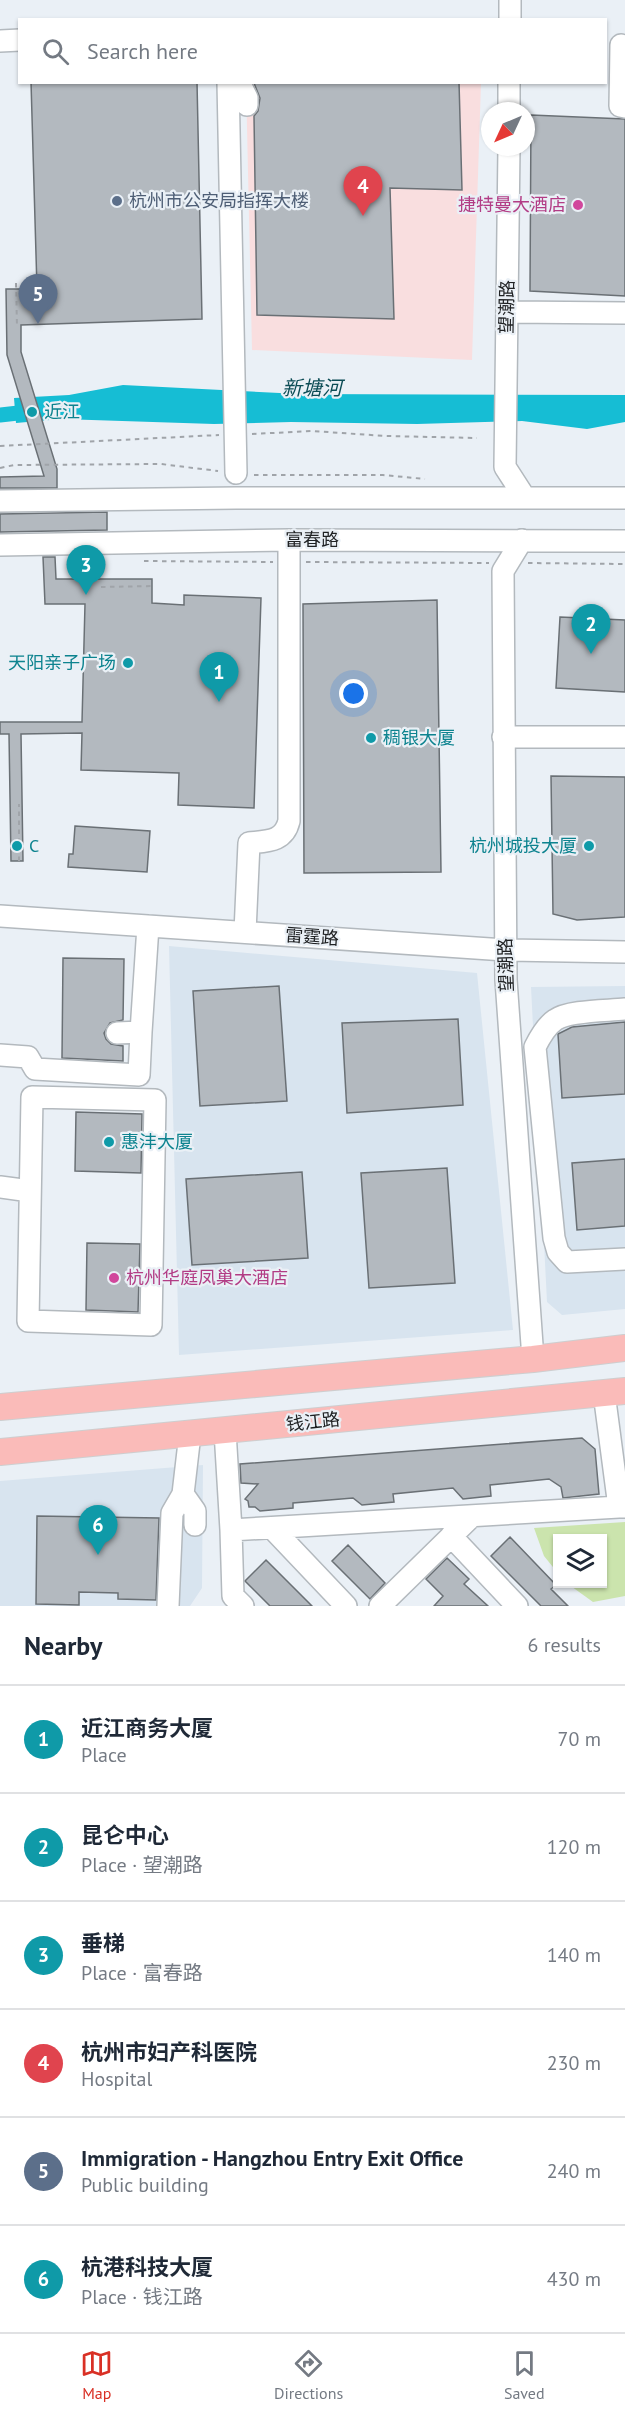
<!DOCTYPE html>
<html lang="en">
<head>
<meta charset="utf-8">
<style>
	:root { --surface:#fff; --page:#f6f6f7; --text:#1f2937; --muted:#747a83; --line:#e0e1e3; --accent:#d93025 }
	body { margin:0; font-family:"PT Sans","Noto Sans SC",sans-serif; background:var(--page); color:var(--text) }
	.controls { position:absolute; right:18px; bottom:18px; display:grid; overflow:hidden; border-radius:0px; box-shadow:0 2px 4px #0004 }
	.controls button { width:54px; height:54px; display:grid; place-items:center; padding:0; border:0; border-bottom:2px solid var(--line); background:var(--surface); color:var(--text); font:30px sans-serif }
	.compass { position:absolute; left:481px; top:102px; width:54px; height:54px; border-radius:50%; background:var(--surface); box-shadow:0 2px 4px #0004; rotate:226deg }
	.you { position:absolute; left:354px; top:694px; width:21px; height:21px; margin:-15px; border:4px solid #fff; border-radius:50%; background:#1a73e8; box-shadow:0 0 0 9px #1a73e833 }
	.badge { display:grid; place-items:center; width:39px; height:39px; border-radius:50%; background:var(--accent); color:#fff; font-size:20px; font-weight:700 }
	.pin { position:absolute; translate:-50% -50px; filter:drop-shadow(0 2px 3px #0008) }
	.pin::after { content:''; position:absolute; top:32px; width:21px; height:18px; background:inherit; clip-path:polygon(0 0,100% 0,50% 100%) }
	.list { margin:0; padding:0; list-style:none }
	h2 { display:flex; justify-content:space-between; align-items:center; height:78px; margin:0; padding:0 24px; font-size:26px }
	h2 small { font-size:20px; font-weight:400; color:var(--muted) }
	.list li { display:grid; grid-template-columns:39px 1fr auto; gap:18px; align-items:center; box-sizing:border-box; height:108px; padding:0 24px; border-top:2px solid var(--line) }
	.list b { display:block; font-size:22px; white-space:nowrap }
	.list p { margin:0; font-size:20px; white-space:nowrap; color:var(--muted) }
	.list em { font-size:20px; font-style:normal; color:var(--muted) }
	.icon { flex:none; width:33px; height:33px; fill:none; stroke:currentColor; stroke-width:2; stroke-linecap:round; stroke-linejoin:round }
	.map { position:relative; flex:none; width:625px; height:1606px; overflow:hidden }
	.search { position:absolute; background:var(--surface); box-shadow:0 2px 4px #0004; left:18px; right:18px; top:18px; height:66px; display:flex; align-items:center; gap:15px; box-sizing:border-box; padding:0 21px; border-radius:0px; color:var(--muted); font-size:22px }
	.sheet { height:726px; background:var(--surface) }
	nav { display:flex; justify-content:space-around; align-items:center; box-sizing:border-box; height:84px; border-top:2px solid var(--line); background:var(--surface); font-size:16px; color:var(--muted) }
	nav a { display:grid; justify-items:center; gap:3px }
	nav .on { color:var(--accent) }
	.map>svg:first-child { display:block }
	.built { fill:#d8e4ef }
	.medical { fill:#f9dedf }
	.green { fill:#cbe4ad }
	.water { fill:#16bdd4 }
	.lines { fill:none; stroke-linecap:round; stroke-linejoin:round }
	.canal { stroke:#16bdd4; stroke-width:15 }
	.building { fill:#b3b9bf; stroke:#6a7075; stroke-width:1.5 }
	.minor-casing { stroke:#b3b9be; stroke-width:24 }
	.major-casing { stroke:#cececf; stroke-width:28 }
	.path { stroke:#a0a4a9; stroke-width:2; stroke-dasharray:4.5 4.5; stroke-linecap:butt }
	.minor { stroke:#fff; stroke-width:21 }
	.major { stroke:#fabbb9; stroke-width:26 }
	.service-dot { fill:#5c6f8a; stroke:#eaf0f6; stroke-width:2 }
	.hotel-dot { fill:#d1479c; stroke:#eaf0f6; stroke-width:2 }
	.culture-dot { fill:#0f9aa8; stroke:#eaf0f6; stroke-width:2 }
	.labels { text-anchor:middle; stroke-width:4.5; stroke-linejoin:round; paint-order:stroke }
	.service-label { font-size:18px; fill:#4e5e75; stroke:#eaf0f6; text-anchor:start }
	.hotel-label { font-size:18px; fill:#b23c85; stroke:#eaf0f6; text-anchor:end }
	.street-label { font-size:18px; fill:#202224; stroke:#eaf0f6 }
	.culture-label { font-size:18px; fill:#0d838f; stroke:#eaf0f6; text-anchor:start }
	.water-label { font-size:20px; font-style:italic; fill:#0c4c55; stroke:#eaf0f6 }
</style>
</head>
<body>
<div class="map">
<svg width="625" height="1606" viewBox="0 0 625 1606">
	<rect width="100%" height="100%" fill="#eaf0f6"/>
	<path class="built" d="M169 946 477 973 513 1330 179 1355Z
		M625 986V1309L562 1315 547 1302 531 987Z
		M203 1465 202 1588 190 1606H0V1481Z"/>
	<path class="medical" d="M246 83H481L472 360 252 350Z"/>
	<path class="green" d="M625 1522V1596L593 1602 568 1584H602V1538H558L557 1572 544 1556 534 1528Z"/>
	<path class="water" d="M123 385 300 394 625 395V422L587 429 522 421 417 424 291 422 214 424 61 419 16 423 14 398 69 395Z"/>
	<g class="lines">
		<path class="canal" d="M0 415 36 411"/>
	</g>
	<path class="building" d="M31 82H197L202 319 21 325V352L57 469V488H0V477L44 476 7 355 6 289H37Z
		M459 82 462 190 390 188 394 319 257 315 254 116 258 111 260 98 254 83Z
		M531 115 625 119V296L530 291Z
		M107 512V530L0 532V514Z
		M43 557H55L56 579H152V603L184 605V595L261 598 254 808 178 805 179 773 81 770 82 733 21 734 23 861H11L9 734H0V722H82L85 604H45Z
		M437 600 441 872 304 873 303 604Z
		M560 617 625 620V692L556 688Z
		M551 776 625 777V917L577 920 553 914Z
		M75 826 150 831 147 872 68 867 69 854H73Z
		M63 958 124 959 123 1020 110 1023 104 1033 106 1039 111 1044 123 1046V1061L62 1058Z
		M279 986 287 1101 200 1106 193 991Z
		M458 1019 463 1105 347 1113 342 1023Z
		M625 1022V1094L562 1098 558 1034 572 1027Z
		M76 1112 142 1114 141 1173 75 1171Z
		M625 1159V1226L577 1230 572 1163Z
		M447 1168 455 1283 369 1288 361 1173Z
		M302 1172 308 1258 192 1265 186 1179Z
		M87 1243 140 1244 138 1312 86 1310Z
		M582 1438 595 1449 599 1494 563 1498 561 1487 549 1479 490 1485 491 1496 463 1499 453 1488 393 1494 394 1502 362 1505 353 1498 293 1503V1508L260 1511 255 1507H249L248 1501 245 1499 258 1484 241 1483 240 1464Z
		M37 1516 159 1518 156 1600 118 1599V1593L79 1592V1605L36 1604Z
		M510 1537 556 1585 551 1589 568 1606H541L491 1556Z
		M348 1545 385 1583 370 1599 332 1561Z
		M447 1558 469 1579 464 1584 488 1606H434L443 1596 426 1579Z
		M266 1560 312 1606H270L245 1581Z"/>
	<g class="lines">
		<defs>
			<path id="minor" d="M510 20V0
				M0 41 20 40
				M621 45 620 106 625 107
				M228 82 236 473
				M239 82 247 98V105
				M509 111V82
				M509 147 505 467 525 498
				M507 312 625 313
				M0 501 236 498H625
				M522 540 503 571 506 980 533 1359
				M0 545 289 540 625 541
				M503 737H625
				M0 916 505 950 625 952
				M245 932 249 843C267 841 284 842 289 821V540
				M625 1009C607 1011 569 1010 555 1020 546 1026 540 1037 535 1047L554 1238 558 1252 567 1262 625 1259
				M117 1033 141 1032 148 926
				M0 1055 28 1057 35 1069 139 1075 141 1032
				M32 1097 155 1100 151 1325 28 1321Z
				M0 1187 30 1191
				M604 1393 619 1507H625
				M225 1431 231 1530 619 1507
				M183 1494 195 1511V1525
				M272 1528 346 1606
				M231 1530 233 1596 243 1606
				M451 1536 517 1606
				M168 1606 172 1513 183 1494 190 1434
				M380 1606 472 1516"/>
			<path id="major" d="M0 1407 533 1359 625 1348
				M0 1452 625 1391"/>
		</defs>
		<use href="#minor" class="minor-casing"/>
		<use href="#major" class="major-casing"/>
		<path class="path" d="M16 283 17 327
			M252 434 312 431 386 436 477 438
			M0 446 219 435
			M0 468 14 465 161 464 218 471
			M254 475H383L425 479
			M144 561 273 562
			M306 562 489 563
			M528 563 625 564
			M101 587 155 586
			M19 861V804"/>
		<use href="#minor" class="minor"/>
		<use href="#major" class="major"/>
	</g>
	<circle class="service-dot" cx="117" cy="201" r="6"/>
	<g class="hotel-dot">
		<circle cx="578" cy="205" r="6"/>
		<circle cx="114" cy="1278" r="6"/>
	</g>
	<g class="culture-dot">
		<circle cx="32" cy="412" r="6"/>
		<circle cx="128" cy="663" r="6"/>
		<circle cx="371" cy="738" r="6"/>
		<circle cx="17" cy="846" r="6"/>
		<circle cx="589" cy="846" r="6"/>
		<circle cx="109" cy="1142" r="6"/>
	</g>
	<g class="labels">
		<g class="service-label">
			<text x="129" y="207">杭州市公安局指挥大楼</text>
		</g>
		<g class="hotel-label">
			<text x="566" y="211">捷特曼大酒店</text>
			<text x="126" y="1284" text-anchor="start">杭州华庭凤巢大酒店</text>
		</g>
		<g class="street-label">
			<text transform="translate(507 307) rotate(-89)" y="6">望潮路</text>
			<text x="312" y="546">富春路</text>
			<text transform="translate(312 937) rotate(4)" y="6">雷霆路</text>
			<text transform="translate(506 965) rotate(-92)" y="6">望潮路</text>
			<text transform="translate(313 1422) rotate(-6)" y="6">钱江路</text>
		</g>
		<g class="culture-label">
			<text x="44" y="418">近江</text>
			<text x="116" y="669" text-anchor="end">天阳亲子广场</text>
			<text x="383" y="744">稠银大厦</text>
			<text x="29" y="852">C</text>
			<text x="577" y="852" text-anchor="end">杭州城投大厦</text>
			<text x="121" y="1148">惠沣大厦</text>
		</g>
		<g class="water-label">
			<text x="312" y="395">新塘河</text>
		</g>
	</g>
</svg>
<div class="controls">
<button><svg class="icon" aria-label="layers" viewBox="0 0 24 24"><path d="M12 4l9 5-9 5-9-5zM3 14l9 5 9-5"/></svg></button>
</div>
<svg class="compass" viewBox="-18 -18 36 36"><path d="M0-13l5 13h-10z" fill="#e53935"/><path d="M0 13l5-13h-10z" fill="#747a83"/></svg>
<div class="you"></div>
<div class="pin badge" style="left:219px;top:702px;background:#0f9aa8">1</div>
<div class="pin badge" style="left:591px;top:654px;background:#0f9aa8">2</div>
<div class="pin badge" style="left:86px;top:595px;background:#0f9aa8">3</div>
<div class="pin badge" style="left:363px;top:216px;background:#e0444e">4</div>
<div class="pin badge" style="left:38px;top:324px;background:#5c6f8a">5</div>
<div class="pin badge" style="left:98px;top:1555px;background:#0f9aa8">6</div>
<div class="search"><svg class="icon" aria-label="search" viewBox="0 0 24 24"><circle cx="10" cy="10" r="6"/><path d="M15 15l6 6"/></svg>Search here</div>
</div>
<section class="sheet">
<h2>Nearby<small>6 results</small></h2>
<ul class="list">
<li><span class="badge" style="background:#0f9aa8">1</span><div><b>近江商务大厦</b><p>Place</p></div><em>70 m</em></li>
<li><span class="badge" style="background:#0f9aa8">2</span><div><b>昆仑中心</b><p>Place · 望潮路</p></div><em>120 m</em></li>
<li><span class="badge" style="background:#0f9aa8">3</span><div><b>垂梯</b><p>Place · 富春路</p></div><em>140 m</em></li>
<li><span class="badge" style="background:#e0444e">4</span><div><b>杭州市妇产科医院</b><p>Hospital</p></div><em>230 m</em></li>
<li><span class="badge" style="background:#5c6f8a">5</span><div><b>Immigration - Hangzhou Entry Exit Office</b><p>Public building</p></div><em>240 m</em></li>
<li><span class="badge" style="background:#0f9aa8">6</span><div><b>杭港科技大厦</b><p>Place · 钱江路</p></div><em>430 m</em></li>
</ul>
</section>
<nav>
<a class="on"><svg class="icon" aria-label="map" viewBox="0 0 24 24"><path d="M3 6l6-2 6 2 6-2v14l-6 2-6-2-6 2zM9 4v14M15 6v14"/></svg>Map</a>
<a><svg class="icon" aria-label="directions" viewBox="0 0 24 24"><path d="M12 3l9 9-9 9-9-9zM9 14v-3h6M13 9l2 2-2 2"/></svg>Directions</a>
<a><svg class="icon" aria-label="saved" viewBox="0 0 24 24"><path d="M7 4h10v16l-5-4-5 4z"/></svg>Saved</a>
</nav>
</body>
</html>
